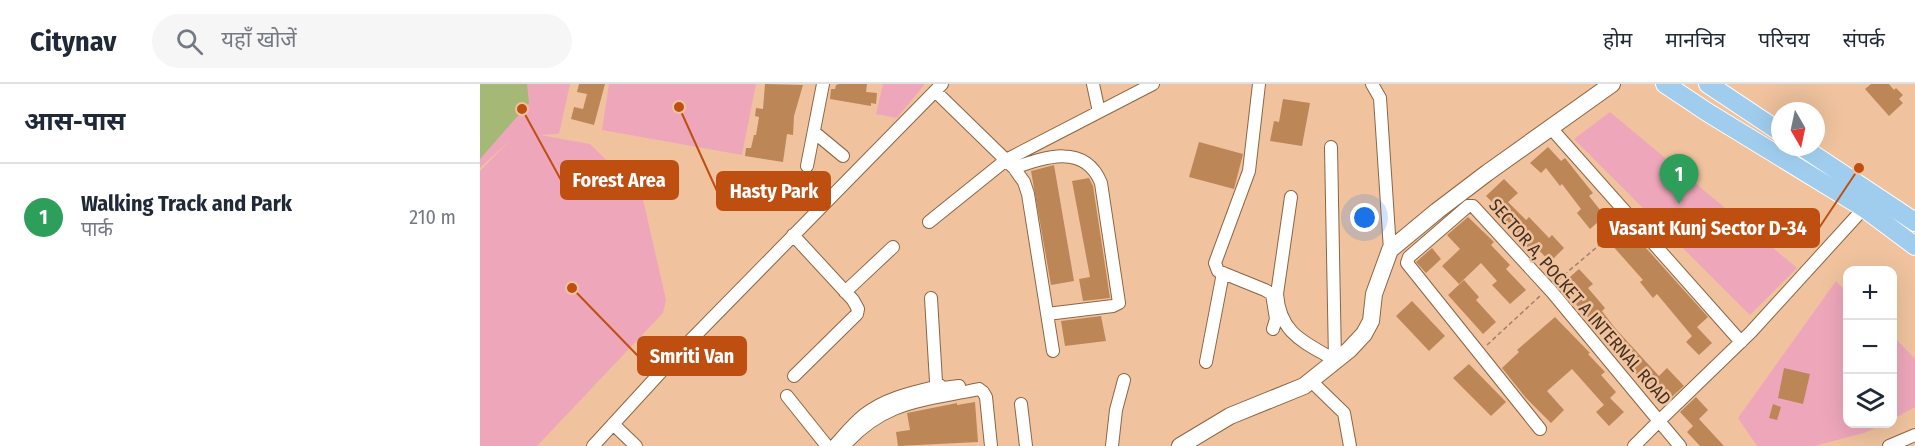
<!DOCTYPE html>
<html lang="hi">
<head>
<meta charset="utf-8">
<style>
	:root { --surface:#fff; --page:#f6f6f7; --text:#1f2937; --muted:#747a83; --line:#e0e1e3; --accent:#ea580c }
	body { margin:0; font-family:"Fira Sans Condensed","Noto Sans Devanagari",sans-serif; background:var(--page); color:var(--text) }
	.controls { position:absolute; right:18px; bottom:18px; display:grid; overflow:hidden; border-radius:12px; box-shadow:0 6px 24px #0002 }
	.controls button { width:54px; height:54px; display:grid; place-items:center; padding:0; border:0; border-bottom:2px solid var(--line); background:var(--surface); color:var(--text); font:30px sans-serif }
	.compass { position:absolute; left:1291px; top:18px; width:54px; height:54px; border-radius:50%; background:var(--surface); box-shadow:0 6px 24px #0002; rotate:171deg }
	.you { position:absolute; left:885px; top:134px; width:21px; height:21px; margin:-15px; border:4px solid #fff; border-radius:50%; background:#1a73e8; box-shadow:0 0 0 9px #1a73e833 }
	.badge { display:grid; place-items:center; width:39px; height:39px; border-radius:50%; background:var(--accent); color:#fff; font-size:20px; font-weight:700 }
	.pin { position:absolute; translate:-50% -50px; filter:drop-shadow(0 2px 3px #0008) }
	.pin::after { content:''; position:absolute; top:32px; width:21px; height:18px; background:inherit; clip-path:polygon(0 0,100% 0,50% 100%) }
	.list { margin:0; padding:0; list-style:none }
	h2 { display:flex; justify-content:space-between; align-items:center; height:78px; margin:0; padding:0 24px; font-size:26px }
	h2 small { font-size:20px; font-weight:400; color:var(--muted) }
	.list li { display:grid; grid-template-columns:39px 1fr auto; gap:18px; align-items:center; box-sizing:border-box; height:108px; padding:0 24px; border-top:2px solid var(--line) }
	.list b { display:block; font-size:22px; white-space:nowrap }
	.list p { margin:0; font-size:20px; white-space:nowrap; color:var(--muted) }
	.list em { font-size:20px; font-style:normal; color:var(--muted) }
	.icon { flex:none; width:33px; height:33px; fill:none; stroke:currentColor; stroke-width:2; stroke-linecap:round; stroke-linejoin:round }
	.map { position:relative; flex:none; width:1435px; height:362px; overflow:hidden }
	header { display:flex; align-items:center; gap:36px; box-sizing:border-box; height:84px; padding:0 30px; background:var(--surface); border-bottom:2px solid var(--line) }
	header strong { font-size:28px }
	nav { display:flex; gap:33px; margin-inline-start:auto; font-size:21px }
	.search { width:420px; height:54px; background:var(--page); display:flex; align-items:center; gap:15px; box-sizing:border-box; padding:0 21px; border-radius:33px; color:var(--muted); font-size:22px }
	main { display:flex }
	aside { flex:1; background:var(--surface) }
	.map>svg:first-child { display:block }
	.green { fill:#eea7ba }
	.water { fill:#a5b876 }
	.building { fill:#bc8657 }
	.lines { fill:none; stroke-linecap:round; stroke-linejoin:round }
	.street-casing { stroke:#8d6542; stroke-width:14 }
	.secondary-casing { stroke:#8d6542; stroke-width:18 }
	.primary-casing { stroke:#fff; stroke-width:20 }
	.path { stroke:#a18065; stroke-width:1.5; stroke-dasharray:4.5 3; stroke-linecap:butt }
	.street { stroke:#fff; stroke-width:12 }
	.secondary { stroke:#fff; stroke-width:16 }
	.primary { stroke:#a0cdee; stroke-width:18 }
	.labels { text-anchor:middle; stroke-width:5; stroke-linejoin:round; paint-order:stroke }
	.street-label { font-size:18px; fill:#423021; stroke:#f0c39e }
	.leader { fill:none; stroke:#be4f11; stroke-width:2 }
	.callout-dot { fill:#be4f11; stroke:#f0c39e; stroke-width:2 }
	.callout { fill:#be4f11; stroke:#be4f11; stroke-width:2 }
	.callout-label { font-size:20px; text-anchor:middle; font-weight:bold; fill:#fff }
</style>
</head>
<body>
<header>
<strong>Citynav</strong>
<div class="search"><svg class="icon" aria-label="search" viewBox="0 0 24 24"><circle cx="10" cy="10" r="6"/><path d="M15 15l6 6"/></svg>यहाँ खोजें</div>
<nav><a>होम</a><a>मानचित्र</a><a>परिचय</a><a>संपर्क</a></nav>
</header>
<main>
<aside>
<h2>आस-पास<small></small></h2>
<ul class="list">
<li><span class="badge" style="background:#2e9e5b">1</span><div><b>Walking Track and Park</b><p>पार्क</p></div><em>210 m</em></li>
</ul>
</aside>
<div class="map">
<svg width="1435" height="362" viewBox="0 0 1435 362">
	<rect width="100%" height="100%" fill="#f0c39e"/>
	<path class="green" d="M0 0H90L79 50 60 51 110 60 162 111 186 216 183 229 57 362H0V87L30 56 0 84Z
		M129 0H276L262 71 122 46Z
		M403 0H445L417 34 396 30Z
		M1130 28 1317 184 1270 231 1094 55Z
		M1356 197 1367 208 1368 340H1403L1384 349 1334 362H1277L1258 334Z
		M1413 252 1435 275V323L1413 335Z"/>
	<path class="water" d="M0 0H47L49 19 0 75Z"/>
	<path class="building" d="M99 0H125L114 41 91 35 94 23 103 25 107 10 97 8Z
		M285 0 323 1 314 32 313 51 307 50 303 78 265 72 266 64H271L274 51H276L279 33 275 32 276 24 283 25Z
		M359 0H387L386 8 397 9 396 20 391 19V22L350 15 351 5H355L356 1Z
		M1391 0H1409L1414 6 1416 4 1423 11 1419 15 1423 19 1409 32 1385 5Z
		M803 15 830 19 822 62 790 57 794 37 799 38Z
		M719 58 763 70 754 105 709 93Z
		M1068 63 1081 77 1085 74 1100 93 1113 109 1109 112 1125 132 1110 145 1097 129 1101 125 1082 100 1080 102 1066 84 1061 89 1050 79Z
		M574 81 594 197 571 201 551 87Z
		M609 94 613 102 630 214 603 217 599 195 610 193 592 97Z
		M1024 95 1038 109 1028 118 1046 136 1049 133 1069 154 1072 151 1084 164 1070 178 1056 163 1051 167 1018 132 1022 128 1006 112Z
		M988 133 1014 158 1011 161 1030 181 1026 185 1046 206 1030 220 1012 201 1017 197 1001 179 979 200 962 182 980 165 967 151Z
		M1148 144 1228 233 1217 243 1232 259 1219 271 1206 258 1212 252 1177 210 1173 214 1160 198 1163 196 1131 160Z
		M952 164 961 175 946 189 936 178Z
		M1099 185 1113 200 1108 204 1125 224 1122 227 1135 244 1179 292 1187 284 1204 302 1187 317 1164 292 1161 295 1113 243 1115 241 1094 218 1098 215 1083 199Z
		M984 196 999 213 996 216 1016 238 1003 250 968 211Z
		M932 217 965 252 949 267 916 232Z
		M621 232 626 257 585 262 581 237Z
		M1075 233 1110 269 1108 270 1125 288 1121 291 1136 308 1130 314 1144 328 1129 342 1116 328 1124 321 1092 285 1067 307 1084 326 1071 339 1046 314 1022 284 1039 268 1037 266Z
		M989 280 1026 318 1011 332 973 294Z
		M1304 284 1330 290 1323 320 1298 314Z
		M1216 313 1228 326 1219 335 1244 362H1220L1207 348 1213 342 1200 328Z
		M495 318 498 358 418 362 416 348 430 346 427 329 477 319V321Z
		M1293 320 1301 323 1297 336 1289 334Z"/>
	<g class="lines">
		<defs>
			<path id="street" d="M613 0 619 28
				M779 0 769 87 735 179 738 187 785 206 792 210 796 235 793 245
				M892 0 900 14 910 166
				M455 7 534 84 544 98 548 110 573 267
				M1070 43 1261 258
				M334 48 363 72
				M851 63 855 276
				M327 82 343 0
				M534 84C565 73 605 59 621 99L639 219 633 222 567 230
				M811 113 797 210C800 250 824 258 855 276
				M449 138 526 76 673 0
				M313 151 373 216 378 225 377 230 314 292
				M365 208 413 163
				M451 214 456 298 463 304 479 302
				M726 278 743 189
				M831 297 864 329 870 362
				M307 312 347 362
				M541 320 546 362
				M133 340 156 362
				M1060 345 927 179 929 173 988 122H993L1072 208 1179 337 1271 248 1384 124
				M113 362 202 265 462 0
				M354 362C364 351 373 340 384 331 405 314 434 308 459 302
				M364 362C404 316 443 317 499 305L503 308 506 313 511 362
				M632 362 636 326 644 296
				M1154 362 1179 337 1200 362
				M1409 362 1435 351"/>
			<path id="secondary" d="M700 362 750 332 824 302 869 266 884 250 891 237 894 210 910 166 957 127 1007 89 1132 0"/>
			<path id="primary" d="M1185 0 1227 28 1384 124 1435 162
				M1228 0 1300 48
				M1322 63 1435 138"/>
		</defs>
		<use href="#street" class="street-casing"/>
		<use href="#secondary" class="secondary-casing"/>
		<use href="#primary" class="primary-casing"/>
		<path class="path" d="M1078 196 1143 141
			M1007 261 1061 211"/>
		<use href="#street" class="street"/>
		<use href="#secondary" class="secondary"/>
		<use href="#primary" class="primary"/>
	</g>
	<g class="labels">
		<g class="street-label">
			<text transform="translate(1100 218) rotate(49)" y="6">SECTOR A, POCKET A INTERNAL ROAD</text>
		</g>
	</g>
	<path class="leader" d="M42 25L81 96M199 23L237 107M1379 84L1339 144M92 204L158 272"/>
	<g class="callout-dot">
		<circle cx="42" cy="25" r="6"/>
		<circle cx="199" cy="23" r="6"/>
		<circle cx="1379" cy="84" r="6"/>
		<circle cx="92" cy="204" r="6"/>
	</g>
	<g class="callout">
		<rect x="81" y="77" width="117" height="38" rx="6"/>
		<rect x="237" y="88" width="113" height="38" rx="6"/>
		<rect x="1118" y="125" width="221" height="38" rx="6"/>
		<rect x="158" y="253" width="108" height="38" rx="6"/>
	</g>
	<g class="callout-label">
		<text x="139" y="103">Forest Area</text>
		<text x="294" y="114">Hasty Park</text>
		<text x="1228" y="151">Vasant Kunj Sector D-34</text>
		<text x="212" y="279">Smriti Van</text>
	</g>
</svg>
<div class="controls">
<button>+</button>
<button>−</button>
<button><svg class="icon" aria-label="layers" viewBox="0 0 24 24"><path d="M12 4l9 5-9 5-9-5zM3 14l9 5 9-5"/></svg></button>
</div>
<svg class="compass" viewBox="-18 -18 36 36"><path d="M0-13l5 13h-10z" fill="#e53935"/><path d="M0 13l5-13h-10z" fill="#747a83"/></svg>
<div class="you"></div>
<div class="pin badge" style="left:1199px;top:120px;background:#2e9e5b">1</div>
</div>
</main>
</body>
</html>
